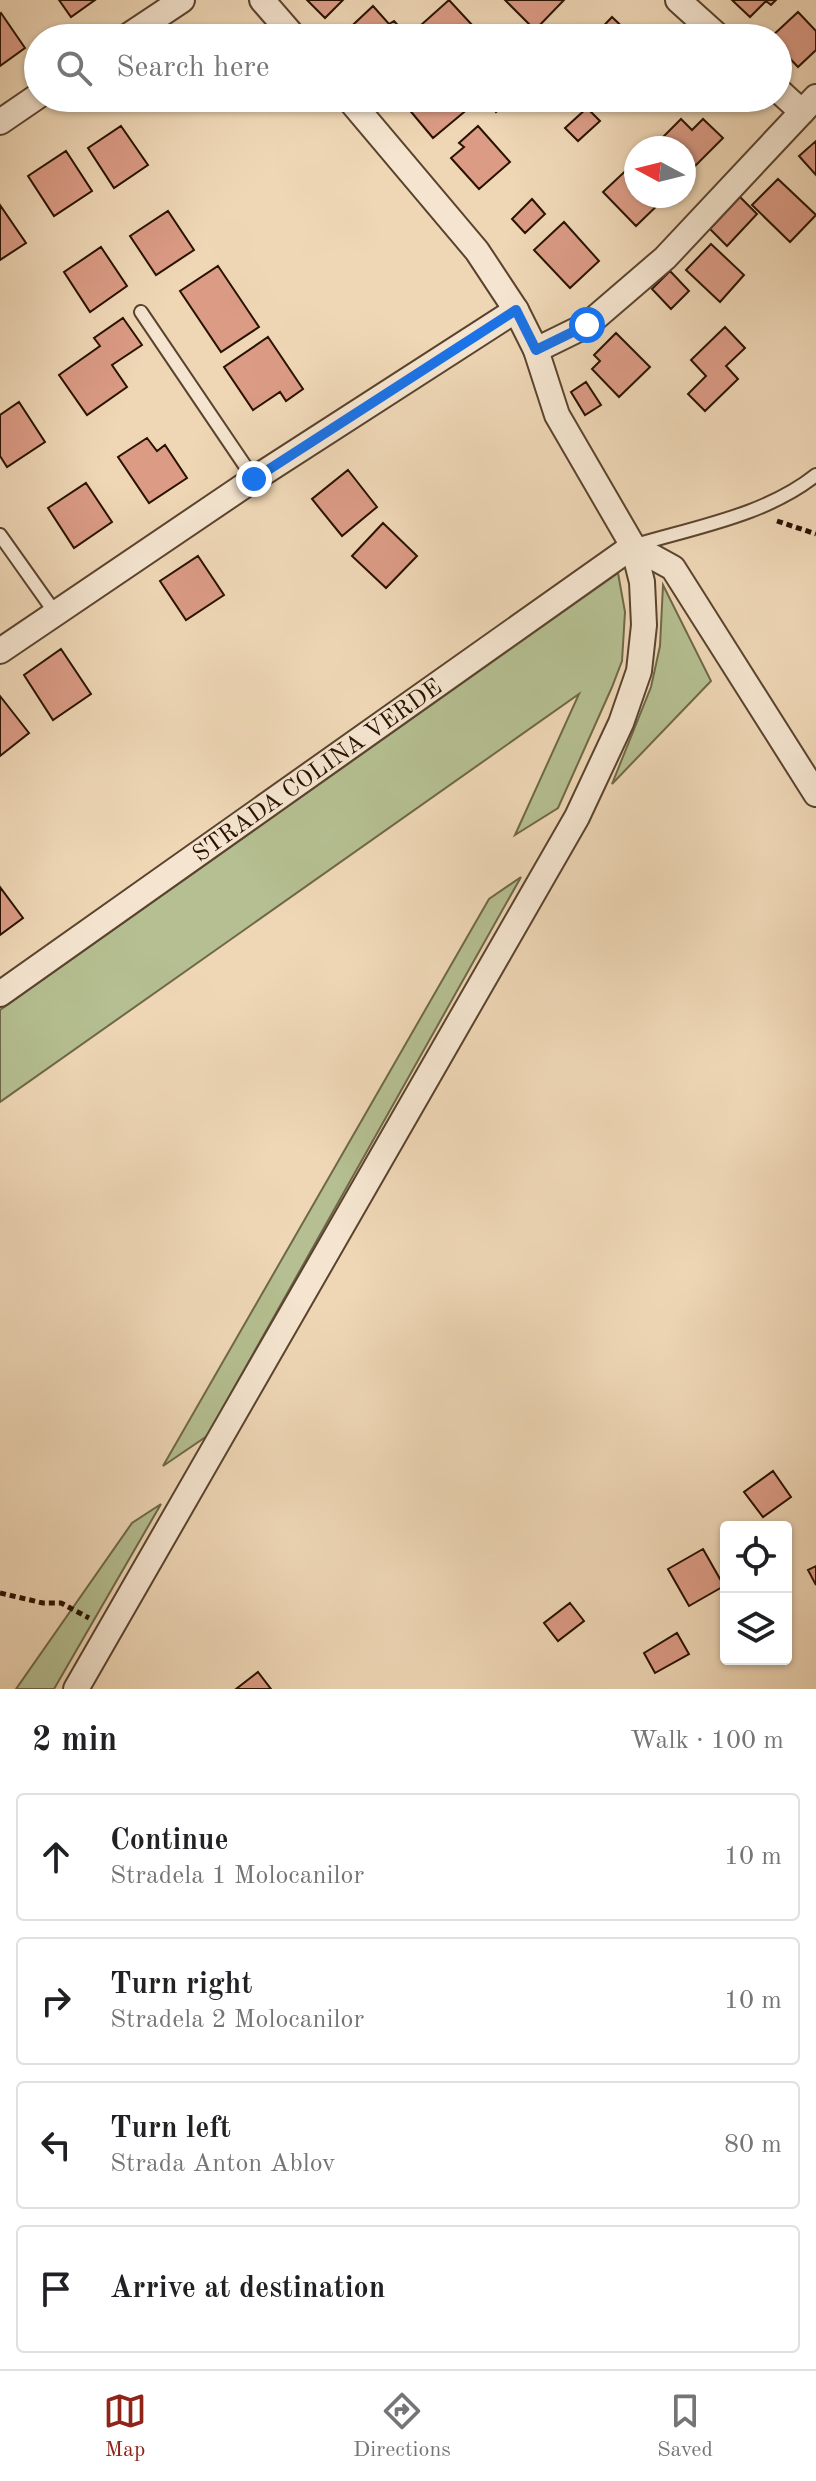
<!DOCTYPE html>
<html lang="en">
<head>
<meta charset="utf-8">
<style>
	:root { --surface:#fff; --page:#f2f2f2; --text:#202124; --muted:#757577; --line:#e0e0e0; --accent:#8f2418 }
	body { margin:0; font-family:"Old Standard TT",serif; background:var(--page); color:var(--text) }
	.controls { position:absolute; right:24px; bottom:24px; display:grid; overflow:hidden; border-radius:8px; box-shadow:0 2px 6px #0004 }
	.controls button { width:72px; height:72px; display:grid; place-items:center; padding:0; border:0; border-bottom:2px solid var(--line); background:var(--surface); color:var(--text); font:40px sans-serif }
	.compass { position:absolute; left:624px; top:136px; width:72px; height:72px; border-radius:50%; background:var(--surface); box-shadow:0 2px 6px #0004; rotate:277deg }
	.stop { position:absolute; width:24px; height:24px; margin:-18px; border:6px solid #1a73e8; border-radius:50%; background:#fff }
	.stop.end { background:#1a73e8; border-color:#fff; box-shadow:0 2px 8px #0008 }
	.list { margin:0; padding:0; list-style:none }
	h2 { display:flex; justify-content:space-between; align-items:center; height:104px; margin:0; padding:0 32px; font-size:34px }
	h2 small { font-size:26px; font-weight:400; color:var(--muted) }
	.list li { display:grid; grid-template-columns:52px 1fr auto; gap:24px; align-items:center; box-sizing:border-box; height:128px; margin:0 16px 16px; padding:0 16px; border:2px solid var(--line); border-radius:8px }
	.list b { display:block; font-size:30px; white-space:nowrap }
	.list p { margin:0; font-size:26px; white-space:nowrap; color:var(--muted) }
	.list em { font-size:26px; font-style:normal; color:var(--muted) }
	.icon { flex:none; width:44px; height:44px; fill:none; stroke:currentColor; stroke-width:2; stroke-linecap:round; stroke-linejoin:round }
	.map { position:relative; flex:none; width:816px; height:1689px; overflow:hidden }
	.search { position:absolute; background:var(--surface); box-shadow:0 2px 6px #0004; left:24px; right:24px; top:24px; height:88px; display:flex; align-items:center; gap:20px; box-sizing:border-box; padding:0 28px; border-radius:44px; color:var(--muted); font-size:30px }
	.sheet { height:680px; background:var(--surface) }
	nav { display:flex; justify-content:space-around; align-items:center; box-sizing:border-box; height:112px; border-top:2px solid var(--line); background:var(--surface); font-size:22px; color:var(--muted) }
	nav a { display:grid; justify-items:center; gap:4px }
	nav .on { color:var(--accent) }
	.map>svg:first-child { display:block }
	.green { fill:#b5bf91; stroke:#6f6848; stroke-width:2 }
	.building { fill:#db9b85; stroke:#291200; stroke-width:2 }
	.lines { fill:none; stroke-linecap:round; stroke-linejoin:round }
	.lane-casing { stroke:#5a432e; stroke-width:16 }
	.street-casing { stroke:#5a432e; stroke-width:28 }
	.path { stroke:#291200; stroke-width:5; stroke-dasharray:6 4; stroke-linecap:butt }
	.lane { stroke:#f5e5d0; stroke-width:12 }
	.street { stroke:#f5e5d0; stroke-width:24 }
	.route { stroke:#1a73e8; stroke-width:10 }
	.labels { text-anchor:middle; stroke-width:8; stroke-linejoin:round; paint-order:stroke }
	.street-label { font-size:24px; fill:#291200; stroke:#f5e5d0 }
</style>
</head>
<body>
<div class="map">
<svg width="816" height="1689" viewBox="0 0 816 1689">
	<rect width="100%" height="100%" fill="#efd7b6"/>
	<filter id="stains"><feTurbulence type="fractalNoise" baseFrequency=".0025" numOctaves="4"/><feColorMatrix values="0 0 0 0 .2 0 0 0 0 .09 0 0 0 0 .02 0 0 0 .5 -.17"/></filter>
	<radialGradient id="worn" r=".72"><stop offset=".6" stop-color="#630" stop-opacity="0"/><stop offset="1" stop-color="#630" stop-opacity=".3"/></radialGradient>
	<path class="green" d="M618 573 625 612 622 661 612 687 558 808 515 835 579 694 0 1102V1010Z
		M663 585 711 681 612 784 651 687 660 646Z
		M521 877 207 1436 163 1466 489 899Z
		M161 1504 54 1689H16L132 1523Z"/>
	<path class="building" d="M59 0H95L71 17Z
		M307 0H343L325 18Z
		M449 0 473 26 460 38H434L421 25Z
		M505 0H564L535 30Z
		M732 0H776L771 5 766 1 750 17Z
		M373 6 389 24 394 21 408 36 339 38Z
		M798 12 816 31V50L798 67 778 46V38H770Z
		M1 13 25 48 0 66V14Z
		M612 17 634 38H592Z
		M405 98H460L469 108 433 138 402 101Z
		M484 98H512L496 112Z
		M587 108 600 121 578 141 565 128Z
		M681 119 692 130 703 119 723 138 688 173 684 169V148H663L658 142Z
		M121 126 148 165 114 188 88 148Z
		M478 126 510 162 479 189 451 158 464 147 459 143Z
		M816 141V175L799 156Z
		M66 151 92 191 54 216 28 176Z
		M636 161V196H667L636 226 603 192Z
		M778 179 816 215 790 242 752 205Z
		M740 197 757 214 727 246 710 229Z
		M532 199 545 214 525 233 512 219Z
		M0 205 26 243 0 260Z
		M168 211 194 250 156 275 130 236Z
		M564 222 599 261 570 288 534 250Z
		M711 244 744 275 720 302 686 270Z
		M101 247 127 286 90 312 64 272Z
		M218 266 259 327 221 352 180 291Z
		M670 271 689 291 671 309 652 289Z
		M123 318 142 345 112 365 127 387 87 415 59 375 100 346 94 338Z
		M725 327 745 348 726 366 738 379 705 411 688 394 706 376 691 360Z
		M616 333 650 367 619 397 592 369 600 361 594 355Z
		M268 337 303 389 286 401 280 392 253 410 224 367Z
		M586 382 601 405 585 415 571 392Z
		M19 402 45 442 7 467 0 456V415Z
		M147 438 157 451 165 445 187 478 149 503 118 457Z
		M348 470 377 507 342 536 312 499Z
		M86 483 112 522 74 548 48 508Z
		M383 523 417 556 386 588 352 556Z
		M198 556 224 595 186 620 160 581Z
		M61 649 91 694 53 720 24 675Z
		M0 696 29 733 0 756Z
		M0 887 23 918 0 935Z
		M773 1471 791 1497 763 1517 744 1492Z
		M703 1549 724 1586 689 1606 668 1569Z
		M816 1566V1585L808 1570Z
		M570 1603 584 1621 558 1641 544 1623Z
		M677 1633 689 1654 655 1673 644 1653Z
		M258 1672 271 1689H236Z"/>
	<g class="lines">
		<defs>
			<path id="lane" d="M141 312 254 479
				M0 535 56 614
				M636 545C696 527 766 515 816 475"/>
			<g id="street">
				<path d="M262 0 295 38"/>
				<path d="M678 0 720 38"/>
				<path d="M125 38 182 0"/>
				<path d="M778 90 802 112"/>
				<path d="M0 122 38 96"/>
				<path d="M536 350 587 325 665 258 816 97"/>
				<path d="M633 546 673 568 816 794"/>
				<path d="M0 651 254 479 516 310"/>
				<path id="s1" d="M0 994 633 546"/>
				<path d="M76 1689 577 817 621 723 639 671 644 625 642 582 633 546 557 415 536 350 516 310 477 251 348 98"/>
			</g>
		</defs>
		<use href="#lane" class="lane-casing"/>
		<use href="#street" class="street-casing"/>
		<path class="path" d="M777 521 816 534
			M0 1593 43 1603H61L89 1618"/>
		<use href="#lane" class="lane"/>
		<use href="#street" class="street"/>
	</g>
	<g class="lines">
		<path class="route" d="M254 479 516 310 536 350 587 325"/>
	</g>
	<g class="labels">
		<g class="street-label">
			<text dy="8" stroke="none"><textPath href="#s1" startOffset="388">STRADA COLINA VERDE</textPath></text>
		</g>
	</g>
	<rect width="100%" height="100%" filter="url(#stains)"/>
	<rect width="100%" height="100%" fill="url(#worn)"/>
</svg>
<div class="controls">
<button><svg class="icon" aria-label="locate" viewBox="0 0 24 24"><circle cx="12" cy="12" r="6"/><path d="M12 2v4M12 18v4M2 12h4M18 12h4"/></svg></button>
<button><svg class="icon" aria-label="layers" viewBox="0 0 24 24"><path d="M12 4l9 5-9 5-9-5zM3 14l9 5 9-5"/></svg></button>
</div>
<svg class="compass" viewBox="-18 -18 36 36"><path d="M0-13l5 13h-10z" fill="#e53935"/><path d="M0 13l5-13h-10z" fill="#757577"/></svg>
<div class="stop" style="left:587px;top:325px"></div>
<div class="stop end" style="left:254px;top:479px"></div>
<div class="search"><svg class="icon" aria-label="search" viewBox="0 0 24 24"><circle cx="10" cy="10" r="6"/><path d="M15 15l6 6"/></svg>Search here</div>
</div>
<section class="sheet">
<h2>2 min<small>Walk · 100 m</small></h2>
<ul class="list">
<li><svg class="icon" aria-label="ahead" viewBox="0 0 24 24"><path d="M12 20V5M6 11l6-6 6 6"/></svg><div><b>Continue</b><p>Stradela 1 Molocanilor</p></div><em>10 m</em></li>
<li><svg class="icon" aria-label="right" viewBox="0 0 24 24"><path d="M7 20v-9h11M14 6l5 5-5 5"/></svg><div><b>Turn right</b><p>Stradela 2 Molocanilor</p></div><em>10 m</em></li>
<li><svg class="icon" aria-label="left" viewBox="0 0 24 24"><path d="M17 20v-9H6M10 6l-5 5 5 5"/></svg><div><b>Turn left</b><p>Strada Anton Ablov</p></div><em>80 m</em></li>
<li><svg class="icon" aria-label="arrive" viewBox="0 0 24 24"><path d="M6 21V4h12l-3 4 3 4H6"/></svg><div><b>Arrive at destination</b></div></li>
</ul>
</section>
<nav>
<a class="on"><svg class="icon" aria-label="map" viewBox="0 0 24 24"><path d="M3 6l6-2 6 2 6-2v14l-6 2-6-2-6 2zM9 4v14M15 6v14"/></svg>Map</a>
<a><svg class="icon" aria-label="directions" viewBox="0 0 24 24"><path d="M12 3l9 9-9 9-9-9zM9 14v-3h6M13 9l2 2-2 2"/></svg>Directions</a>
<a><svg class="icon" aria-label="saved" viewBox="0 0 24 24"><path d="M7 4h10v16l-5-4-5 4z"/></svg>Saved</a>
</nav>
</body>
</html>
